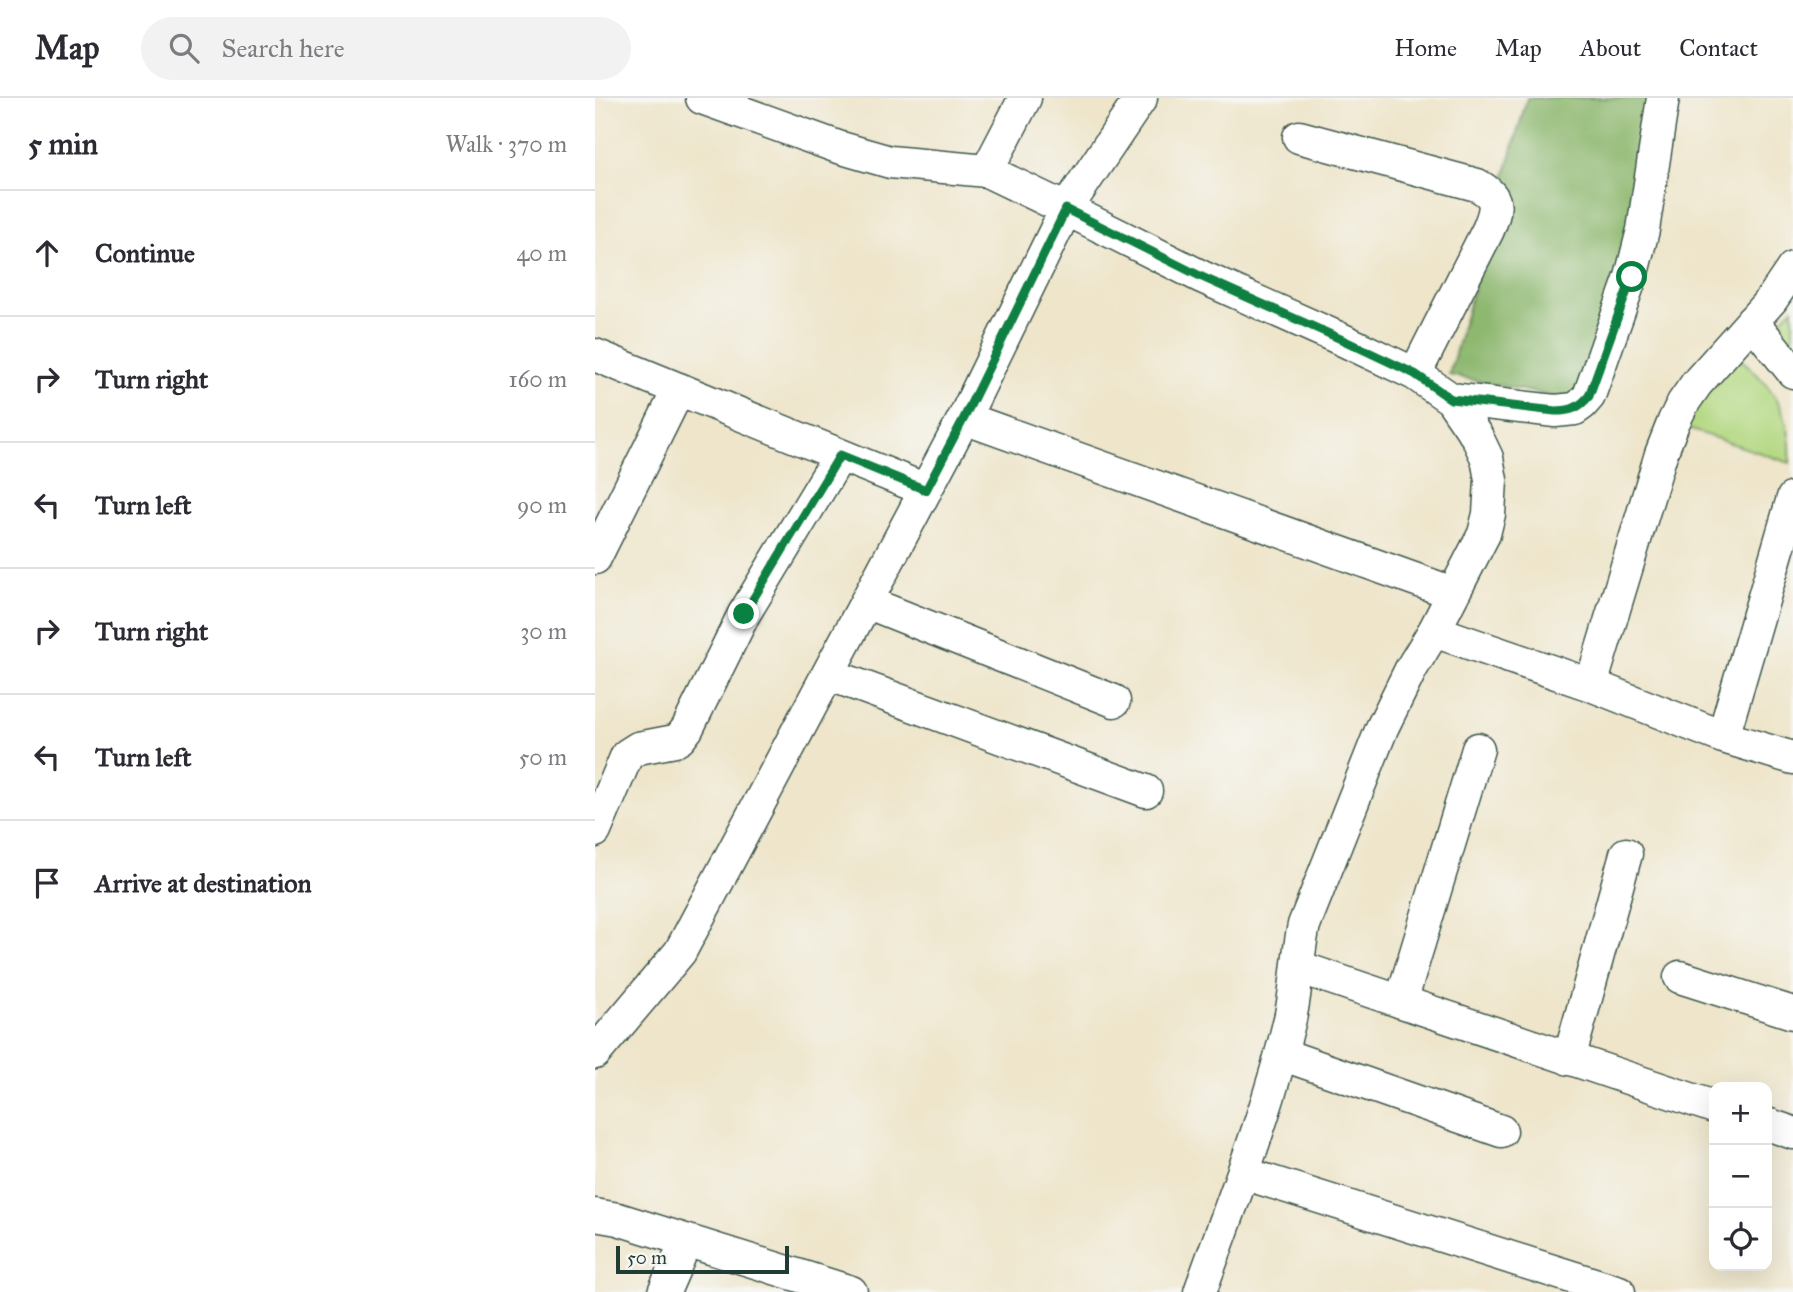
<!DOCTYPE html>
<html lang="en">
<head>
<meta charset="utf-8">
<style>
	:root { --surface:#fff; --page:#f2f2f3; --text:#2b2b33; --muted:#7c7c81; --line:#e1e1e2 }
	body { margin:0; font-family:"IM FELL Great Primer",serif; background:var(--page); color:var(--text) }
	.controls { position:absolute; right:21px; bottom:21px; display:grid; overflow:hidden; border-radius:14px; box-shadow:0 7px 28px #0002 }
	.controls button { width:63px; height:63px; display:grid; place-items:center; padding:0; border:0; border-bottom:2px solid var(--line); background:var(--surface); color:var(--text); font:35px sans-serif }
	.scale { position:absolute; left:21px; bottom:18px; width:173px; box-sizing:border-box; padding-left:7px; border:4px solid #1f3d34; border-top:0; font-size:19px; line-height:24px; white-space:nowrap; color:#1f3d34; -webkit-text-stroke:5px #f6f6f2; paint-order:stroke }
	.stop { position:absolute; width:21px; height:21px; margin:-16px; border:5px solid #0b8043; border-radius:50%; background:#fff }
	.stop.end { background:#0b8043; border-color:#fff; box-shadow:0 2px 7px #0008 }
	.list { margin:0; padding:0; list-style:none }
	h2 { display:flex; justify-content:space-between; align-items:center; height:91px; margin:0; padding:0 28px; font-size:30px }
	h2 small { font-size:23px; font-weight:400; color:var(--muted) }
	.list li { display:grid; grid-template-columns:46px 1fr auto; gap:21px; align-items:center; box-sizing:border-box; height:126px; padding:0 28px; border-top:2px solid var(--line) }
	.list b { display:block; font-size:26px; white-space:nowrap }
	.list em { font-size:23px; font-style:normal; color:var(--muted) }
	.icon { flex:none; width:38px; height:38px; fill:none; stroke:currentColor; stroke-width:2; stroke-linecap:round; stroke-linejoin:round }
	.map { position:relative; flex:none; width:1198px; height:1194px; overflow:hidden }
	header { display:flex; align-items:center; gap:42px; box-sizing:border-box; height:98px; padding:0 35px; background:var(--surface); border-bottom:2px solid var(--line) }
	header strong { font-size:33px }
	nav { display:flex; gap:38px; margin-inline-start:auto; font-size:24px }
	.search { width:490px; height:63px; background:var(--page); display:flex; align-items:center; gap:18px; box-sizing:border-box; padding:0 24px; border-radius:38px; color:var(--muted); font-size:26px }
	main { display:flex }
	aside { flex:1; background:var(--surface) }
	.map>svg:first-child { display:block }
	.green { fill:#b3d881; stroke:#698a5a; stroke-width:2 }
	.forest { fill:#8eb86f; stroke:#567a52; stroke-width:2 }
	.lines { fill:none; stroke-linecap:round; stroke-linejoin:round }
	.minor-casing { stroke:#3e564a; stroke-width:35 }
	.minor { stroke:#fff; stroke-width:32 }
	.route { stroke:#0b8043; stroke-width:9 }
</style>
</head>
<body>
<header>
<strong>Map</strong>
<div class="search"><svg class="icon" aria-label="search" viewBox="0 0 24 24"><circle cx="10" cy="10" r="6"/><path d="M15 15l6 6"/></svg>Search here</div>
<nav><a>Home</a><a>Map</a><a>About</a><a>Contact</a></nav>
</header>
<main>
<aside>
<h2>5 min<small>Walk · 370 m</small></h2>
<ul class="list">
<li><svg class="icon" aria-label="ahead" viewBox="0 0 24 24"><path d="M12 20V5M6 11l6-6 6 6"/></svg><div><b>Continue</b></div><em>40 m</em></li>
<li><svg class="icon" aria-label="right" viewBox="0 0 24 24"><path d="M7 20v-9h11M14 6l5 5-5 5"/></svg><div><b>Turn right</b></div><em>160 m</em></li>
<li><svg class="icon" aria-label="left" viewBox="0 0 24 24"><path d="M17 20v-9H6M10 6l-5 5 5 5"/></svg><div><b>Turn left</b></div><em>90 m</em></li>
<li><svg class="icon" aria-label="right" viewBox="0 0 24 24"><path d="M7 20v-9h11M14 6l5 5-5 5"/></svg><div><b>Turn right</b></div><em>30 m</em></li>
<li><svg class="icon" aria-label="left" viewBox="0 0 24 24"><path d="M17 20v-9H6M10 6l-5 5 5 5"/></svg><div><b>Turn left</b></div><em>50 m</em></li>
<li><svg class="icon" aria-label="arrive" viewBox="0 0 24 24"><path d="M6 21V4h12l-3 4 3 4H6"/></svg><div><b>Arrive at destination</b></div></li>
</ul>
</aside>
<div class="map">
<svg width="1198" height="1194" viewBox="0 0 1198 1194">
	<rect width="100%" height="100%" fill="#f6f6f2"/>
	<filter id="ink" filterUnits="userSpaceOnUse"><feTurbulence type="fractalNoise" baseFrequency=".0143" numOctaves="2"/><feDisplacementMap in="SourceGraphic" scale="14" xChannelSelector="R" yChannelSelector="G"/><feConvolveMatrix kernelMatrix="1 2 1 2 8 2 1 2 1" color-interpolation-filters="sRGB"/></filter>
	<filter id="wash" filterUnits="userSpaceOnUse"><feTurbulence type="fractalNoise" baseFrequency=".00686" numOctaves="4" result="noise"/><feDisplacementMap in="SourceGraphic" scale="28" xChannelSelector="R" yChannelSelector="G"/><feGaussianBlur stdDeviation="1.57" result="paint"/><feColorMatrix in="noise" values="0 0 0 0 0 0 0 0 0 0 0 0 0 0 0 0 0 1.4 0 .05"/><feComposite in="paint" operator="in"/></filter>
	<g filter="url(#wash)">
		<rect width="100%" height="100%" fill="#eee5ca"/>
		<path class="green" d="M1198 210V275L1176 231Z
			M1141 257C1176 286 1198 314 1195 365L1090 330 1103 300Z"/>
		<path class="forest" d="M932 0H1086L986 304 854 277Z"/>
	</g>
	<g filter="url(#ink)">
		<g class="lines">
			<defs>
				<path id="minor" d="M107 0 243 49 295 64 392 73 471 111 607 179 748 242 820 276 856 301 882 339 892 360 896 382 894 416 889 436 839 533 816 571 787 630 709 827C702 858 702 890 695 921 673 1014 637 1104 605 1194
					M704 39 882 87C905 99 902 110 893 132L820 276
					M392 73 430 0
					M1157 223 1198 274
					M0 257 331 392
					M856 301 960 313 980 311 987 306 994 298 1036 179 1048 132 1068 0
					M369 320 858 495
					M0 460 84 291
					M271 504 519 603
					M839 533 996 587 1128 639 1198 400
					M233 576 551 693
					M996 587 1066 356 1079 323 1088 305 1102 285 1177 201 1198 170
					M1128 639 1198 660
					M0 733 32 657 43 650 80 643 85 640 92 631 149 516 245 357
					M703 869 1119 1009
					M1085 879 1198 915
					M806 904 883 651
					M0 955 85 854 369 320 471 111 546 0
					M686 956 906 1033
					M974 961 1031 756
					M1172 1026 1198 1035
					M648 1075 1024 1194
					M0 1117 23 1121 256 1194
					M69 1194 91 1143"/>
			</defs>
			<use href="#minor" class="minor-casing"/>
			<use href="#minor" class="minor"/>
		</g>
	</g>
	<g class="lines" filter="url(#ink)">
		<path class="route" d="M149 516 245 357 331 392 369 320 471 111 607 179 748 242 820 276 856 301 960 313C976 313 984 310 994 298L1037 179"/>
	</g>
</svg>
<div class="controls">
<button>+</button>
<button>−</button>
<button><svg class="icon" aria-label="locate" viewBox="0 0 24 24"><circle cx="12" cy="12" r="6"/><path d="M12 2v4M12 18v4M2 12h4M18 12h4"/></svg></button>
</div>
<div class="scale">50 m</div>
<div class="stop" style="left:1037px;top:179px"></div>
<div class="stop end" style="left:149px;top:516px"></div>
</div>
</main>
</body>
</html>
